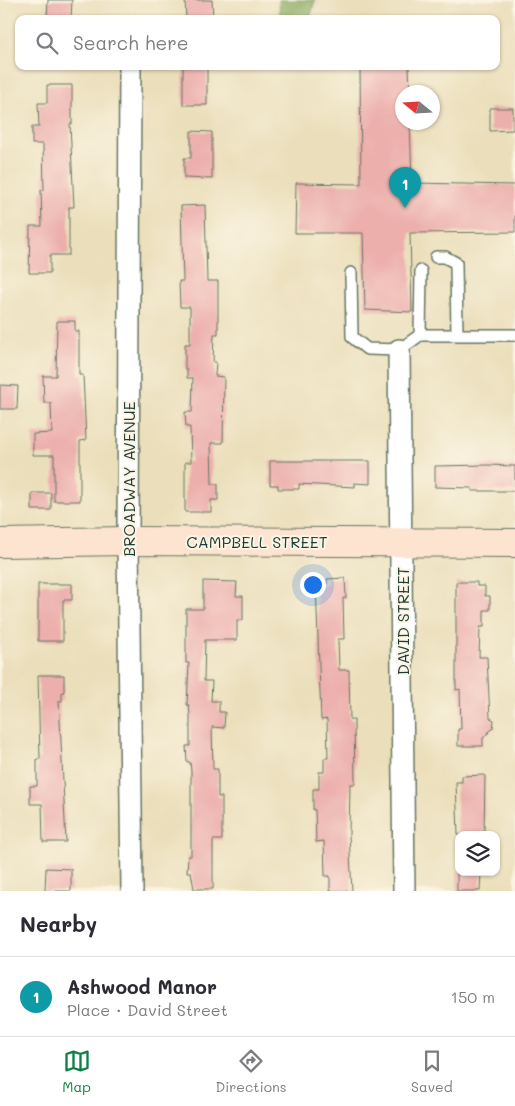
<!DOCTYPE html>
<html lang="en">
<head>
<meta charset="utf-8">
<style>
	:root { --surface:#fff; --page:#f2f2f3; --text:#2b2b33; --muted:#7c7c81; --line:#e1e1e2; --accent:#0b8043 }
	body { margin:0; font-family:Mali,sans-serif; background:var(--page); color:var(--text) }
	.controls { position:absolute; right:15px; bottom:15px; display:grid; overflow:hidden; border-radius:10px; box-shadow:0 1px 4px #0004 }
	.controls button { width:45px; height:45px; display:grid; place-items:center; padding:0; border:0; border-bottom:1px solid var(--line); background:var(--surface); color:var(--text); font:25px sans-serif }
	.compass { position:absolute; left:395px; top:85px; width:45px; height:45px; border-radius:50%; background:var(--surface); box-shadow:0 1px 4px #0004; rotate:288deg }
	.you { position:absolute; left:312px; top:584px; width:18px; height:18px; margin:-12px; border:4px solid #fff; border-radius:50%; background:#1a73e8; box-shadow:0 0 0 8px #1a73e833 }
	.badge { display:grid; place-items:center; width:32px; height:32px; border-radius:50%; background:var(--accent); color:#fff; font-size:16px; font-weight:700 }
	.pin { position:absolute; translate:-50% -41px; filter:drop-shadow(0 1px 2px #0008) }
	.pin::after { content:''; position:absolute; top:26px; width:18px; height:15px; background:inherit; clip-path:polygon(0 0,100% 0,50% 100%) }
	.list { margin:0; padding:0; list-style:none }
	h2 { display:flex; justify-content:space-between; align-items:center; height:65px; margin:0; padding:0 20px; font-size:21px }
	h2 small { font-size:16px; font-weight:400; color:var(--muted) }
	.list li { display:grid; grid-template-columns:32px 1fr auto; gap:15px; align-items:center; box-sizing:border-box; height:80px; padding:0 20px; border-top:1px solid var(--line) }
	.list b { display:block; font-size:19px; white-space:nowrap }
	.list p { margin:0; font-size:16px; white-space:nowrap; color:var(--muted) }
	.list em { font-size:16px; font-style:normal; color:var(--muted) }
	.icon { flex:none; width:28px; height:28px; fill:none; stroke:currentColor; stroke-width:2; stroke-linecap:round; stroke-linejoin:round }
	.map { position:relative; flex:none; width:515px; height:891px; overflow:hidden }
	.search { position:absolute; background:var(--surface); box-shadow:0 1px 4px #0004; left:15px; right:15px; top:15px; height:55px; display:flex; align-items:center; gap:12px; box-sizing:border-box; padding:0 18px; border-radius:10px; color:var(--muted); font-size:19px }
	.sheet { height:145px; background:var(--surface) }
	nav { display:flex; justify-content:space-around; align-items:center; box-sizing:border-box; height:70px; border-top:1px solid var(--line); background:var(--surface); font-size:14px; color:var(--muted) }
	nav a { display:grid; justify-items:center; gap:2px }
	nav .on { color:var(--accent) }
	.map>svg:first-child { display:block }
	.forest { fill:#8cac60; stroke:#56744a }
	.building { fill:#ecafac }
	.lines { fill:none; stroke-linecap:round; stroke-linejoin:round }
	.lane-casing { stroke:#667663; stroke-width:14 }
	.street-casing { stroke:#667663; stroke-width:24 }
	.secondary-casing { stroke:#667663; stroke-width:30 }
	.lane { stroke:#fff; stroke-width:11 }
	.street { stroke:#fff; stroke-width:21 }
	.secondary { stroke:#fde4d1; stroke-width:28 }
	.labels { text-anchor:middle; stroke-width:4; stroke-linejoin:round; paint-order:stroke }
	.street-label { font-size:16px; fill:#1f3d34; stroke:#fcf5e5 }
</style>
</head>
<body>
<div class="map">
<svg width="515" height="891" viewBox="0 0 515 891">
	<rect width="100%" height="100%" fill="#fcf5e5"/>
	<filter id="ink" filterUnits="userSpaceOnUse"><feTurbulence type="fractalNoise" baseFrequency=".02" numOctaves="2"/><feDisplacementMap in="SourceGraphic" scale="10" xChannelSelector="R" yChannelSelector="G"/><feConvolveMatrix kernelMatrix="1 2 1 2 8 2 1 2 1" color-interpolation-filters="sRGB"/></filter>
	<filter id="wash" filterUnits="userSpaceOnUse"><feTurbulence type="fractalNoise" baseFrequency=".0096" numOctaves="4" result="noise"/><feDisplacementMap in="SourceGraphic" scale="20" xChannelSelector="R" yChannelSelector="G"/><feGaussianBlur stdDeviation="1.12" result="paint"/><feColorMatrix in="noise" values="0 0 0 0 0 0 0 0 0 0 0 0 0 0 0 0 0 1.4 0 .05"/><feComposite in="paint" operator="in"/></filter>
	<g filter="url(#wash)">
		<rect width="100%" height="100%" fill="#ebdfbb"/>
		<path class="forest" d="M279 0H315L310 19H280Z"/>
		<g id="blocks">
			<path class="building" d="M48 0H72L71 19H47Z
				M185 0H212L213 18H186Z
				M183 66H207V105H183Z
				M360 66H409L410 92H402V122H410L412 183 515 185V232L410 233 412 312 365 310 363 233H295L296 183 361 184Z
				M47 85H72V124H70L74 207H69V255H50V273H29L30 226H42L41 190H44L43 144H32V127H39L38 103H47Z
				M490 108H513V130L490 131Z
				M191 131 212 132V179L184 178V158H191Z
				M205 205 207 281H218V334H214L213 362H216L215 376 224 377 223 443H211L212 484H218V500H211V512H185V462H191L190 427H186L185 412H192L193 378H187V369H185V344H190V307H180L179 281H183L181 206Z
				M57 321H75V331H79V375H83L86 440 80 441V501H54V455H33V434L52 433 51 403H44L43 376H56Z
				M0 385 18 386 17 409H0Z
				M270 461H370V484L355 483V487L299 484V489H278V485H270Z
				M488 465 515 466V491H472V488L435 487V466Z
				M32 493H51V510H32Z
				M345 578 346 598H343L344 639H338L339 670H349L350 720H354L355 784H350L349 835 352 891H330V876H325L324 841 316 842 315 810H313V789H319V772H324V758H328L327 719 321 720 316 584H327V579Z
				M203 581 237 582 236 596H243V620H237V640H205L204 681H212L211 701H219V712H225L224 728 212 727 213 769H218V797H222V840H213V889H194L191 872H187L188 856H191V771L190 762H187L186 746H190V714L189 705H187L189 663H186V609H203Z
				M456 582H477V586H485V596H490V610H484V627H480L479 657H487L490 718 494 720 493 728 483 738V746H458V729H461L460 689 456 690Z
				M38 584H72V600H63V641H38Z
				M38 675H64V692H62V701H59L66 842H43L42 804H30V786H37V759H40Z
				M485 775 484 835H458L456 782H462V776Z
				M46 868 71 869V891H45Z
				M457 872H481L480 891H457Z"/>
		</g>
	</g>
	<g filter="url(#ink)">
		<use href="#blocks" fill-opacity="0" stroke="#667663" stroke-width="1"/>
		<g class="lines">
			<defs>
				<path id="lane" d="M436 257H445L456 263 457 335
					M351 273 352 337 367 349 399 350 420 335H515
					M420 335 421 271"/>
				<path id="street" d="M130 66 128 541 132 891
					M399 350 404 891"/>
				<path id="secondary" d="M0 543 128 541 515 543"/>
			</defs>
			<use href="#lane" class="lane-casing"/>
			<use href="#street" class="street-casing"/>
			<use href="#secondary" class="secondary-casing"/>
			<use href="#lane" class="lane"/>
			<use href="#street" class="street"/>
			<use href="#secondary" class="secondary"/>
		</g>
	</g>
	<g class="labels">
		<g class="street-label">
			<text transform="translate(129 479) rotate(-90)" y="6">BROADWAY AVENUE</text>
			<text x="257" y="548">CAMPBELL STREET</text>
			<text transform="translate(403 621) rotate(-90)" y="6">DAVID STREET</text>
		</g>
	</g>
</svg>
<div class="controls">
<button><svg class="icon" aria-label="layers" viewBox="0 0 24 24"><path d="M12 4l9 5-9 5-9-5zM3 14l9 5 9-5"/></svg></button>
</div>
<svg class="compass" viewBox="-18 -18 36 36"><path d="M0-13l5 13h-10z" fill="#e53935"/><path d="M0 13l5-13h-10z" fill="#7c7c81"/></svg>
<div class="you"></div>
<div class="pin badge" style="left:405px;top:208px;background:#0f9aa8">1</div>
<div class="search"><svg class="icon" aria-label="search" viewBox="0 0 24 24"><circle cx="10" cy="10" r="6"/><path d="M15 15l6 6"/></svg>Search here</div>
</div>
<section class="sheet">
<h2>Nearby<small></small></h2>
<ul class="list">
<li><span class="badge" style="background:#0f9aa8">1</span><div><b>Ashwood Manor</b><p>Place · David Street</p></div><em>150 m</em></li>
</ul>
</section>
<nav>
<a class="on"><svg class="icon" aria-label="map" viewBox="0 0 24 24"><path d="M3 6l6-2 6 2 6-2v14l-6 2-6-2-6 2zM9 4v14M15 6v14"/></svg>Map</a>
<a><svg class="icon" aria-label="directions" viewBox="0 0 24 24"><path d="M12 3l9 9-9 9-9-9zM9 14v-3h6M13 9l2 2-2 2"/></svg>Directions</a>
<a><svg class="icon" aria-label="saved" viewBox="0 0 24 24"><path d="M7 4h10v16l-5-4-5 4z"/></svg>Saved</a>
</nav>
</body>
</html>
